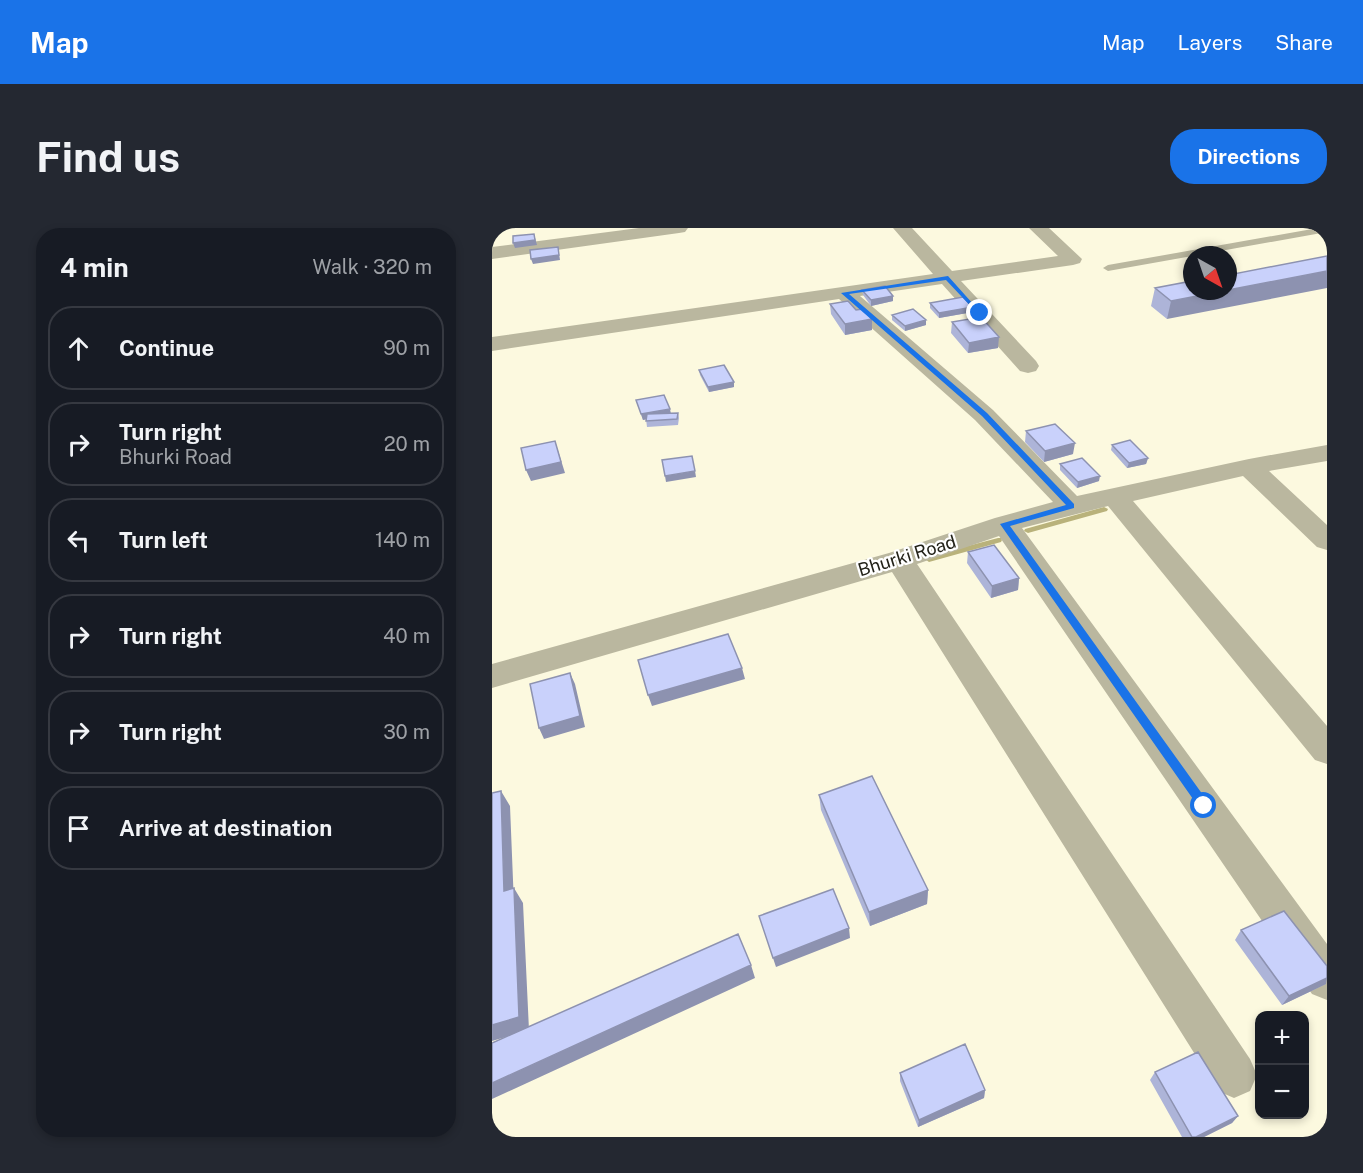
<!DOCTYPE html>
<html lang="en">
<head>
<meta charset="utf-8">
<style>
	:root { --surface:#171b24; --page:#242831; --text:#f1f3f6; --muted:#9ea1a6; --line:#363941; --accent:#1a73e8 }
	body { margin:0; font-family:"Public Sans",sans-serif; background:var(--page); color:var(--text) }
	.controls { position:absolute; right:18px; bottom:18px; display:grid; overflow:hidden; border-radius:12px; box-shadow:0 3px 9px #0003 }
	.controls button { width:54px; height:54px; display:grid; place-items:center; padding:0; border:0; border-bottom:2px solid var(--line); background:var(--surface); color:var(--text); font:30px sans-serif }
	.compass { position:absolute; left:691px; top:18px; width:54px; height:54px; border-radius:50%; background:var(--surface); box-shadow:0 3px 9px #0003; rotate:140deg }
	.stop { position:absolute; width:18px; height:18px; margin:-14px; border:4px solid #1a73e8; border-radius:50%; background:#fff }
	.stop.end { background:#1a73e8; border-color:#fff; box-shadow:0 2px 6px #0008 }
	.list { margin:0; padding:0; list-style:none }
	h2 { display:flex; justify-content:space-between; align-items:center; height:78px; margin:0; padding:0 24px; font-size:26px }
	h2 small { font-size:20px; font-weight:400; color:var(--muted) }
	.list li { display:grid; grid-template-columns:39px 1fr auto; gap:18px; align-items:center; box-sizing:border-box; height:84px; margin:0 12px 12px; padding:0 12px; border:2px solid var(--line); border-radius:24px }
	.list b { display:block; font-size:22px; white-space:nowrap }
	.list p { margin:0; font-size:20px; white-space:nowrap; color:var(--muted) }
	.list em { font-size:20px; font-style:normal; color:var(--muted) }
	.icon { flex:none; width:33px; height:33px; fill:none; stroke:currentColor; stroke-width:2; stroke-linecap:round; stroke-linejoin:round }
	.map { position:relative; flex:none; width:835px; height:909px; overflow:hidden; border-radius:24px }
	header { display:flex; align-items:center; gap:36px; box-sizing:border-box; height:84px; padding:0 30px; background:var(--accent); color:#fff }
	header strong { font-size:28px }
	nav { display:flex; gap:33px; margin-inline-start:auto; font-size:21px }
	.intro { display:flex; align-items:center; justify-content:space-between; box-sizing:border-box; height:144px; padding:0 36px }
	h1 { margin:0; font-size:42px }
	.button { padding:15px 27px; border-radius:24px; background:var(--accent); color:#fff; font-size:21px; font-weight:700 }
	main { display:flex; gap:36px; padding:0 36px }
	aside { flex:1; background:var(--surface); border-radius:24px; box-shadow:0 3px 9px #0003 }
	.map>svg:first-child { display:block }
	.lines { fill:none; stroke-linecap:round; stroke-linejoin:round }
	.stream { fill:#b9b27b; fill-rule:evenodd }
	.service { fill:#bab79f; fill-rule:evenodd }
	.minor { fill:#bab79f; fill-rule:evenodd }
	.wall { fill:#adb4d8 }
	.shaded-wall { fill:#8d92b0 }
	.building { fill:#c9d1fb; stroke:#8d92b0; stroke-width:1.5 }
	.route { fill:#1a73e8 }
	.labels { text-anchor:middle; stroke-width:4.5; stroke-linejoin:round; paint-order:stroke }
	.street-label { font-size:18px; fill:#232219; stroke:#fff }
</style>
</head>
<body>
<header>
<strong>Map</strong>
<nav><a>Map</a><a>Layers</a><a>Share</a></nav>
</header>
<div class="intro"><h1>Find us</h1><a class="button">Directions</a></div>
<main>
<aside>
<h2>4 min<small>Walk · 320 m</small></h2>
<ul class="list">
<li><svg class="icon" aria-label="ahead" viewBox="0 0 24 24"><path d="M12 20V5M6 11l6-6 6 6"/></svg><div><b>Continue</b></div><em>90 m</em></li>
<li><svg class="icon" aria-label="right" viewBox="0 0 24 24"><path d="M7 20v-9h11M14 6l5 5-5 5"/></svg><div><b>Turn right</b><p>Bhurki Road</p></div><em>20 m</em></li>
<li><svg class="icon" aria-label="left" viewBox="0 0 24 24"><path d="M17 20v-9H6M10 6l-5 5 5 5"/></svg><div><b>Turn left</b></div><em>140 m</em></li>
<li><svg class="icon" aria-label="right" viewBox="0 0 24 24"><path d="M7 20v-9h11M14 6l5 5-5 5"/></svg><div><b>Turn right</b></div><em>40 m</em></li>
<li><svg class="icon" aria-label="right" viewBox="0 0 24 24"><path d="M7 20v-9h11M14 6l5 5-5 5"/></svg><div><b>Turn right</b></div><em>30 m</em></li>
<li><svg class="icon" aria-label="arrive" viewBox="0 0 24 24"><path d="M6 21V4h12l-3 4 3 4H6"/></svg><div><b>Arrive at destination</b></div></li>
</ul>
</aside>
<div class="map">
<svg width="835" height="909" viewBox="0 0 835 909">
	<rect width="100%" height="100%" fill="#fcf9df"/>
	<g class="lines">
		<path class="stream" d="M612 279 616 281 615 283 536 305 532 303 533 301Z
			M506 310H509L510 312 509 314 437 334 433 331 434 329Z"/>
		<path class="service" d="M826 0H835V4L616 43 611 40 616 37Z"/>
		<path class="minor" d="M147 0H196L193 4 187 5 0 31V19Z
			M401 0H420L460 43 566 28 537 0H557L590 31 588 35 581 37 469 53 544 133 547 138 544 143 536 145 528 143 450 56 368 68 501 182 585 268 757 231 835 217V233L777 243 835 297V322L825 319 751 248 641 273 835 498V536L823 532 616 278 530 300 835 716V772L820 766 507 308 425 336 758 831 765 847 758 863 742 870 726 863 400 344 0 460V436L397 325 503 290 561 274 483 192 347 71 0 123V109L441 46Z"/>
	</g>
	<path class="wall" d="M700 53 675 91 659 78 663 60Z
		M370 62 401 68V73L379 78 371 67Z
		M438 75 481 79V84L447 90 438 80Z
		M338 76 380 102 353 107 339 86Z
		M400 87 434 97 413 103 400 92Z
		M460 94 506 120 476 125 459 105Z
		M207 142 242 154V159L217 164 208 147Z
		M144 172 179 185H186L187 190 186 197 155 199 154 191 151 192Z
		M534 203 581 226 552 234 533 214Z
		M620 217 656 230 654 236 635 240 619 222Z
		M568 236 607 253 585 260 568 242Z
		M476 324 527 350 526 362 499 370 475 335Z
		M327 567 436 662 435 676 378 698 329 582Z
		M749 702 834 756 790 777 743 712Z
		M663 844 746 888 740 895 712 909H690L658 852Z
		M408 845 493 862 492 870 426 899 408 853Z"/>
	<path class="shaded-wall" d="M42 6 45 17 23 20 21 15Z
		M66 19 68 32 41 36 39 31Z
		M835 43V60L675 91 679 73 731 63H736V62Z
		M401 68V73L379 78V72Z
		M481 79V84L447 90V85Z
		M380 91V102L353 107V96Z
		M434 92V97L413 103V98Z
		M507 109 506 120 476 125 477 115Z
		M242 154V159L217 164 216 159Z
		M178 181 179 186 151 192 149 186Z
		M63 213 73 245 39 253 34 242Z
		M583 215 581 226 552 234 553 223Z
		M656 230 654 236 635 240 637 235Z
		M203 243 204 249 174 254 173 248Z
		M608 248 607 253 585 260 586 254Z
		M527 350 526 362 499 370 500 358Z
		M250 440 253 451 160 478 156 467Z
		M78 445 83 456 93 499 52 511 47 500Z
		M9 563 18 578 22 677 12 663Z
		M22 660 31 675 37 802 0 813V797Z
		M436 662 435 676 378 698 377 684Z
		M357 700 358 710 284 739 281 730Z
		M259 737 263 750 0 871V855Z
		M835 750 834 756 790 777 797 768Z
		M493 862 492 870 426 899 427 892Z
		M746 888 740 895 712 909H704Z"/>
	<path class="building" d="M42 6 43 12 21 15V8Z
		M66 19 67 27 39 31 38 22Z
		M835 28V43L736 62V47Z
		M700 53V63H731L679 73 663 60Z
		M393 58 401 68 379 72 370 62Z
		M471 69 481 79 447 85 438 75Z
		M356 73 364 82 371 81 380 91 353 96 338 76Z
		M421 81 434 92 413 98 400 87Z
		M489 89 507 109 477 115 460 94Z
		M232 137 242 154 216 159 207 142Z
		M172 167 178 181 149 186 144 172Z
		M186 185 185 191 154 193 155 186Z
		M563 196 583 215 553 223 534 203Z
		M638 212 656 230 637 235 620 217Z
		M63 213 69 234 34 242 29 220Z
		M200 228 203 243 173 248 170 232Z
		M590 230 608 248 586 254 568 236Z
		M502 317 527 350 500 358 476 324Z
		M236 406 250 440 156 467 146 432Z
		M78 445 88 488 47 500 38 456Z
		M380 548 436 662 377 684 327 567Z
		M9 563 12 663 22 660 27 789 0 797V565Z
		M341 661 357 700 281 730 267 688Z
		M792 683 835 738V750L797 768 749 702Z
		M246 706 259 737 0 855V815Z
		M473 816 493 862 427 892 408 845Z
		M706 824 746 888 704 909H700L663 844Z"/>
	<path class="route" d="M456 48 490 86H486L454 52 357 66 495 185 582 276V280L518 298 716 574V581H708L508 296 574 277 490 188 349 65Z"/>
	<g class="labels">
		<g class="street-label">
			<text transform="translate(415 328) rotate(-17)" y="6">Bhurki Road</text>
		</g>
	</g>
</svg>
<div class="controls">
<button>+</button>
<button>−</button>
</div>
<svg class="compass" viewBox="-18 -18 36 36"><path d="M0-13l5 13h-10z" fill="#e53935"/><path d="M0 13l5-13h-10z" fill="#9ea1a6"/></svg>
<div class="stop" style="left:712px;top:578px"></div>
<div class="stop end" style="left:488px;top:85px"></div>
</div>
</main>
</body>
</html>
